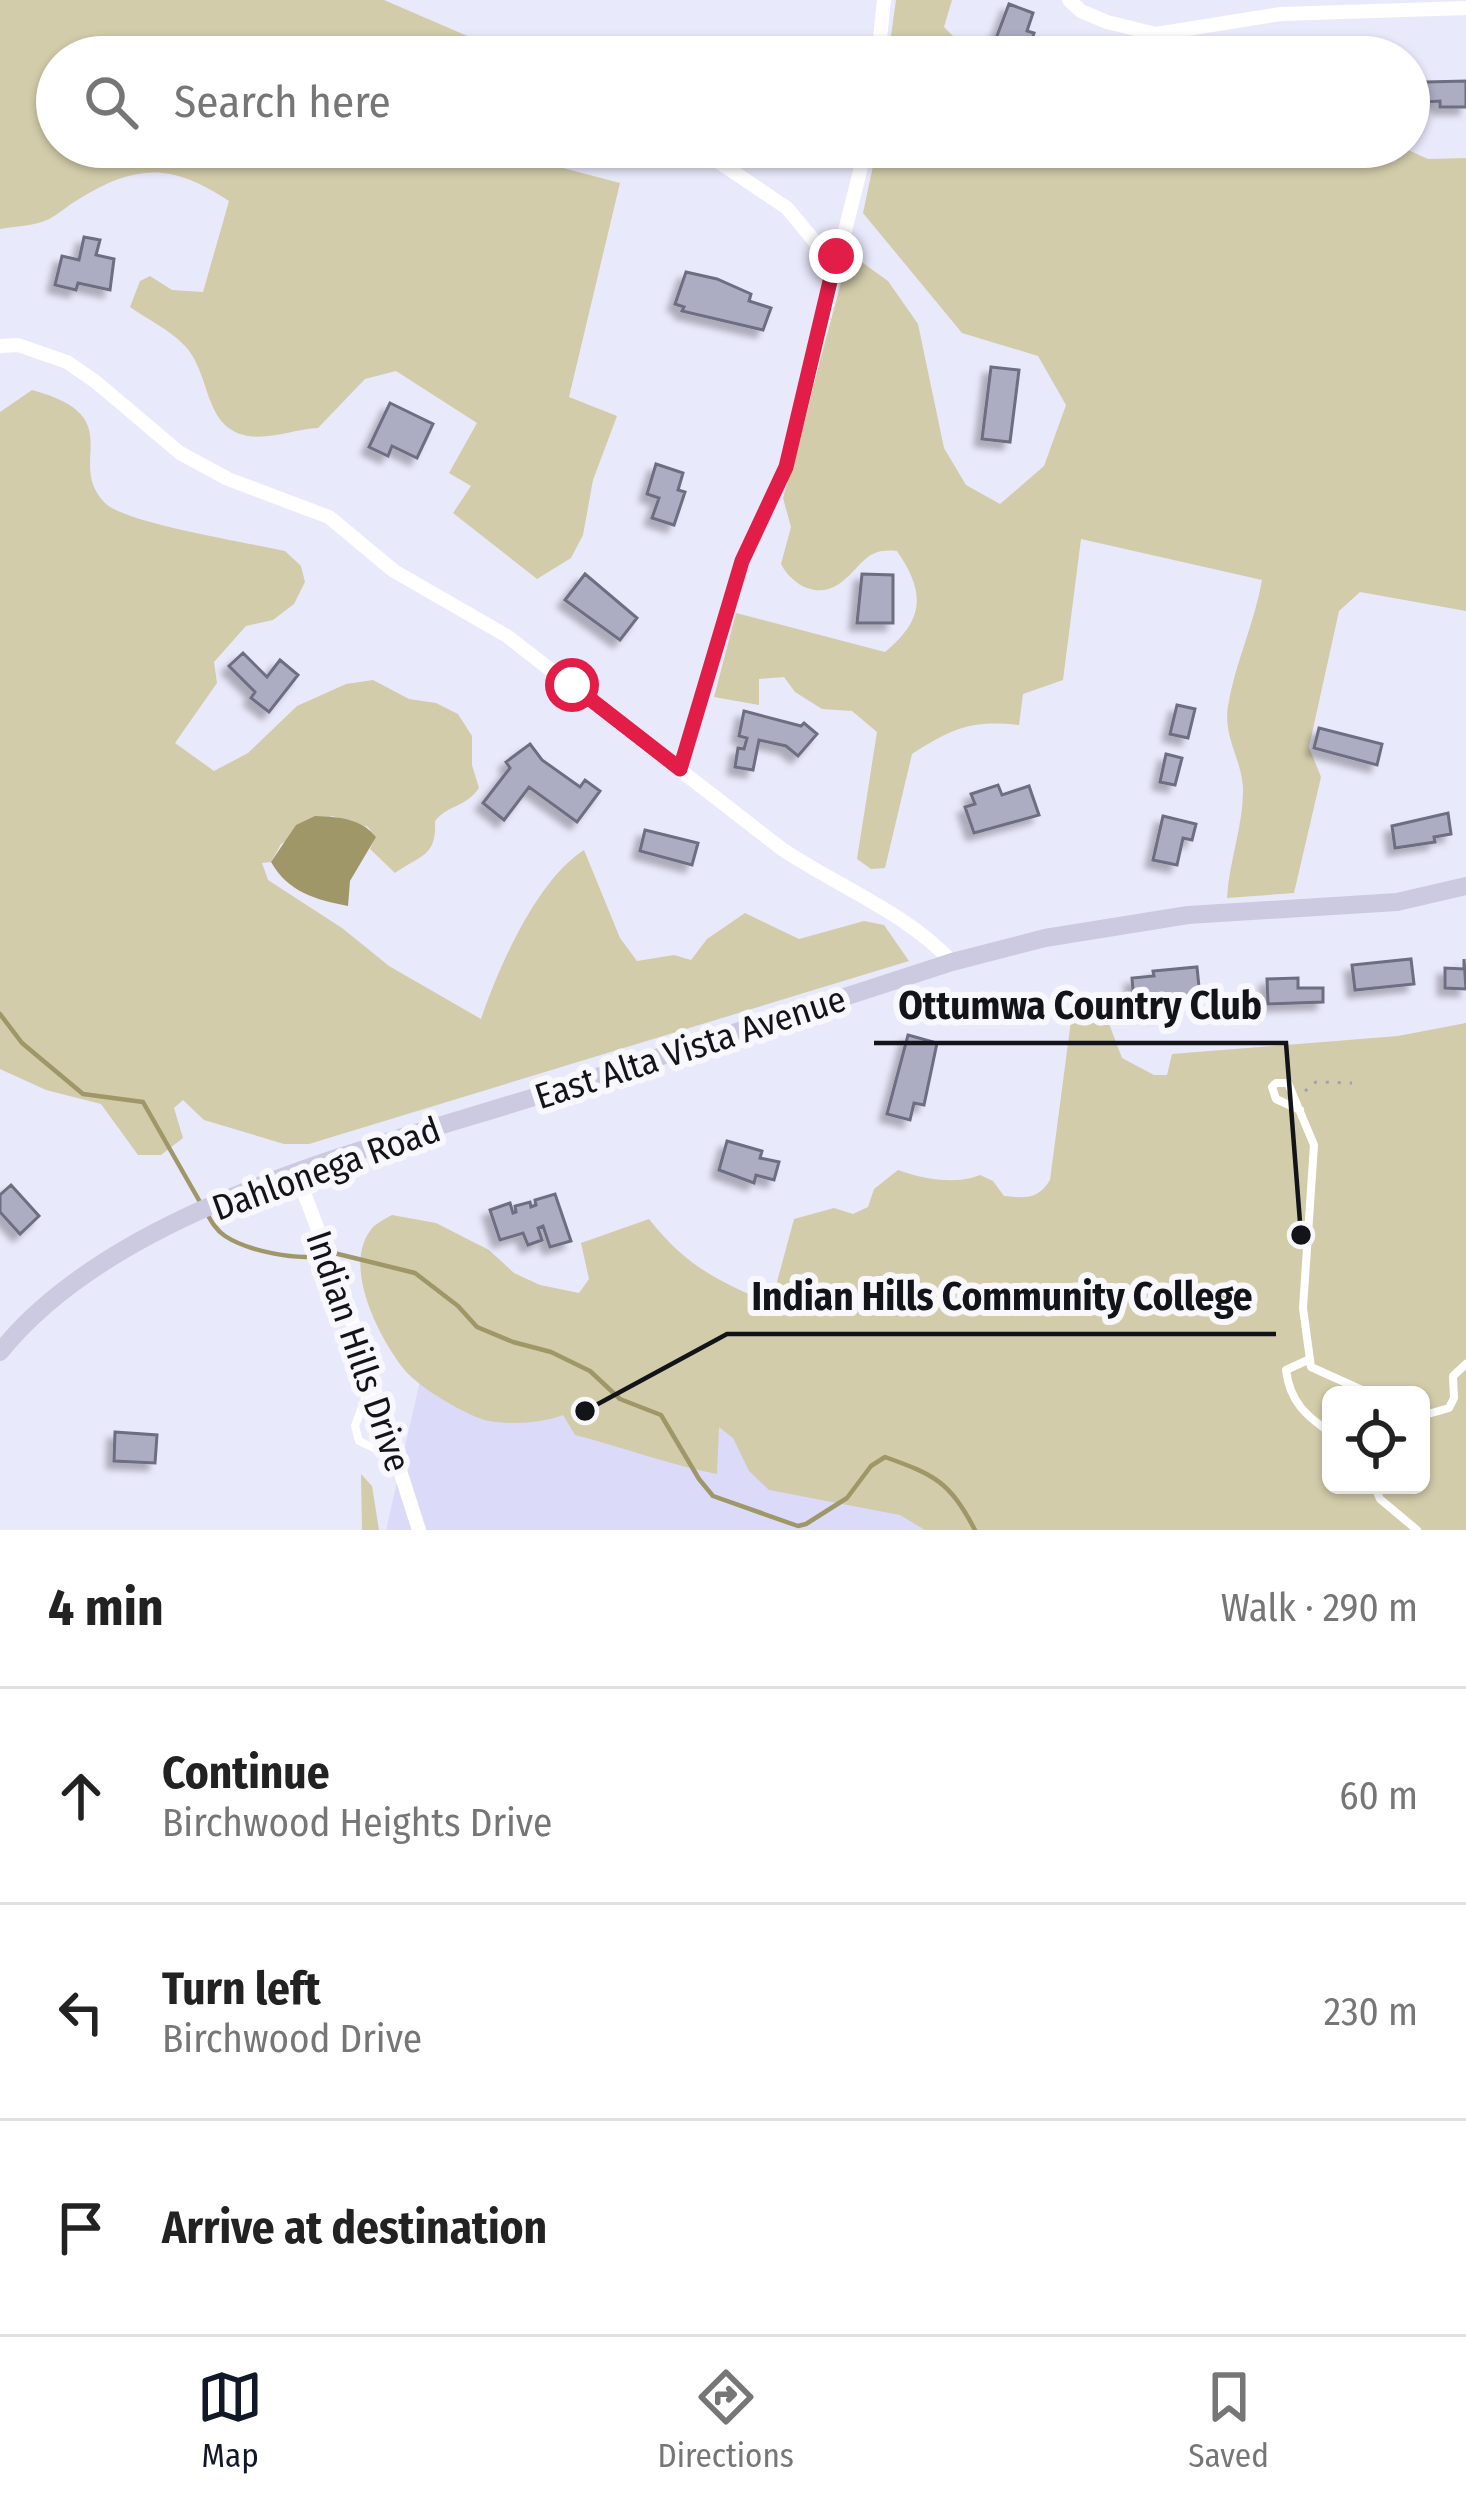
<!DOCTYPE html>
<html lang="en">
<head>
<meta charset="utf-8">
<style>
	:root { --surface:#fff; --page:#f6f6f6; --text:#222; --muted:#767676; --line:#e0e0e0; --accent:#111827 }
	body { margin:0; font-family:"Fira Sans Condensed",sans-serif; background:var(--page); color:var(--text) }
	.controls { position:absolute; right:36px; bottom:36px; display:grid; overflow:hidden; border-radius:18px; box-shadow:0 3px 9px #0004 }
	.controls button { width:108px; height:108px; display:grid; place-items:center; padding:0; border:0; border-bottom:3px solid var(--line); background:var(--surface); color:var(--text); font:60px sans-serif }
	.stop { position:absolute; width:36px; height:36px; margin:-27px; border:9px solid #e11d48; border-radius:50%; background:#fff }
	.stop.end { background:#e11d48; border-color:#fff; box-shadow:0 3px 12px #0008 }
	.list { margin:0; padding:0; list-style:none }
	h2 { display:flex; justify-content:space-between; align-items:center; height:156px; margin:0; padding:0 48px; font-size:51px }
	h2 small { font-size:39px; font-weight:400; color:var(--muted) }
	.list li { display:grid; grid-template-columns:78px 1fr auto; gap:36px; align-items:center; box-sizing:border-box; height:216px; padding:0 48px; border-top:3px solid var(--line) }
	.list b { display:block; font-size:45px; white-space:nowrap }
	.list p { margin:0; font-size:39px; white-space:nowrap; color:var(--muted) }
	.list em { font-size:39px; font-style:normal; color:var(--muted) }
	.icon { flex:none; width:66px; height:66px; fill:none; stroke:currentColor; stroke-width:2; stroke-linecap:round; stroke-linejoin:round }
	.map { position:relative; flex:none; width:1466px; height:1530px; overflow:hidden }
	.search { position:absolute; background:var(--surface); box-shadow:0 3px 9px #0004; left:36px; right:36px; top:36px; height:132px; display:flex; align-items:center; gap:30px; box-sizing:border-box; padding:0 42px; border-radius:66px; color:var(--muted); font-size:45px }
	.sheet { height:804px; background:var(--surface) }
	nav { display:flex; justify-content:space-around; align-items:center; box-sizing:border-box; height:168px; border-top:3px solid var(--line); background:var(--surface); font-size:33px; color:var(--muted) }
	nav a { display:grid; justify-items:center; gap:6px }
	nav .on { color:var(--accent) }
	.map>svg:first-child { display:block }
	.built { fill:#dbdbf9 }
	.green { fill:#d2ccaa; fill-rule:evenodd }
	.water { fill:#9f9768 }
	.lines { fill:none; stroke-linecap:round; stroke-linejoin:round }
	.stream { stroke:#9f9768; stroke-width:4.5 }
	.building { fill:#acacc2; stroke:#6e6e82; stroke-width:3; filter:url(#shadow) }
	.path { stroke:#a1a1b0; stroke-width:3; stroke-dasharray:3 9; stroke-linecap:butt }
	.lane { stroke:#fff; stroke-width:8 }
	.street { stroke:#fff; stroke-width:14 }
	.secondary { stroke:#cccae1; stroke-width:18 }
	.route { stroke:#e11d48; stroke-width:15 }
	.labels { text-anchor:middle; stroke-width:12; stroke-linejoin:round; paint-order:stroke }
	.street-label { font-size:36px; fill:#13131a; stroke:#f8f8fc }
	.leader { fill:none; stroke:#13131a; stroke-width:4.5 }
	.callout-dot { fill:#13131a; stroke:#f8f8fc; stroke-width:4.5 }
	.callout-label { font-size:39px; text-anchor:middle; font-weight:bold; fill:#13131a; stroke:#f8f8fc; stroke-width:12; stroke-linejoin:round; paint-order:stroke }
</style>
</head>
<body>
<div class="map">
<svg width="1466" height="1530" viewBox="0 0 1466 1530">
	<defs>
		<filter id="shadow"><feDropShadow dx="-7" dy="7" stdDeviation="3" flood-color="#0004"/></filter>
	</defs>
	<rect width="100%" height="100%" fill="#e9e9fc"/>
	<path class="built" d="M430 1337 1296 1530H386Z"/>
	<path class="green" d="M0 0H384L486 44 491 57H57V147H521L525 158 620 183 569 397 617 416 593 480 583 535 571 558 537 579 453 513 471 486 449 473 477 423 396 371 365 379 318 428C295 429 266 441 244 435 203 425 211 372 184 345 170 330 147 319 130 307L140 281 150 276 172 290 203 292 229 201C172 164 138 163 79 199 68 205 58 215 47 220 34 226 15 226 0 229Z
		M896 0H952L944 27 974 57H888Z
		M877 147H1329L1366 164 1394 162 1406 149 1428 159 1466 158V611L1360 592 1339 611 1309 747 1321 777 1294 893 1227 898C1229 861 1244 824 1243 787 1241 758 1223 737 1228 706 1235 663 1255 622 1262 580L1081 539 1063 680 1023 694 1019 725C971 720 953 728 912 754L885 868 871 869 857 859 877 732 852 711 822 709 795 692 784 677 759 679V705L714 697 736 613 885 652C924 620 926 593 897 551 864 547 862 568 839 584 817 599 792 585 781 564L791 527 783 498 849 253 888 281 918 324 944 448 966 485 1000 504 1044 466 1066 405 1038 356 962 333 863 213Z
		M32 390C132 417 64 462 105 503 124 523 250 543 285 551L301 566 305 582 294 604 273 620 246 626 214 662 217 683 175 743 214 771 248 753 297 706 346 684 373 680 409 699 436 703 458 714 472 736V765L479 788C465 808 449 804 435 821 437 857 420 855 395 873L370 849 375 837 368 827 332 816 281 844 271 862 262 863 268 880 342 928 389 966 481 1019C499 966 537 880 584 850L620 938 637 961 674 955 691 960 707 939 745 913 799 939 864 921 884 925 909 961 309 1144H284L204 1120 183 1100 174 1108 183 1138 161 1155H138L101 1104 46 1090 0 1069V412Z
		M1072 1013 1108 1021 1122 1058 1154 1075H1167L1172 1054 1398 1036 1466 1023V1530H925L900 1515 769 1490 749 1471 733 1438 719 1427 717 1474C669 1465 623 1447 575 1435L563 1415C543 1423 511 1425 489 1421 468 1417 416 1386 403 1368 379 1337 343 1268 370 1231 374 1224 385 1219 392 1215L436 1223 489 1250 514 1273 540 1285 579 1293 589 1279 581 1243 649 1219C687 1267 717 1280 771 1304L794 1219 834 1208 853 1214 868 1207 874 1189 898 1170C922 1179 957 1185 980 1175L993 1181 1004 1196C1025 1198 1038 1200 1050 1180ZM1331 1395H1421V1485H1331Z
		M361 1474 372 1486 379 1530H362Z"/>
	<path class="water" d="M315 816C338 817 361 818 376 837L350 881 348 906C316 900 288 892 271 862L296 825Z"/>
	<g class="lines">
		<path class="stream" d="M0 1014 22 1043 83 1094 143 1102 200 1202
			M206 1212C211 1221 216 1230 225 1236 248 1251 297 1261 323 1255
			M334 1253 415 1273 458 1306 477 1327 513 1342 551 1352 590 1371 620 1399 661 1415 699 1479 713 1496 798 1526 806 1524 847 1498 871 1466 885 1457C935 1475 949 1481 975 1530"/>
	</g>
	<path class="building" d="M1009 4 1033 13 1027 31 1034 33 1028 51 1045 57H989Z
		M631 49 633 57H604V55Z
		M1466 81V107H1440V101L1426 102V82Z
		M84 237 100 240 96 255 114 259 110 290 78 283 76 290 55 285 62 256 79 260Z
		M686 272 717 279 751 294 749 301 771 308 763 330 682 311 684 307 675 304Z
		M991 367 1019 370 1010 442 982 439Z
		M390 403 433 424 417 458 392 446 388 456 369 447Z
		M656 464 683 473 678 490 685 492 674 525 652 518 659 498 647 494Z
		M585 574 637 618 620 640 565 600Z
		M862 574 893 575V623H857Z
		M243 653 267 677 280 660 298 675 269 712 251 698 255 692 229 666Z
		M1177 705 1195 709 1188 738 1170 734Z
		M744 711 801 726 804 723 817 734 798 756 786 746 759 740 753 770 735 767 738 748 744 749 747 738 739 736Z
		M1319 728 1382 744 1377 765 1314 748Z
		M530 744 542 760 580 787 585 780 600 791 577 822 529 787 504 820 483 803 510 768 506 762Z
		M1166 754 1182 758 1175 785 1160 782Z
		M998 785 1002 795 1029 786 1039 815 974 833 965 807 975 804 971 794Z
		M1448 813 1451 834 1434 837 1435 842 1395 848 1392 826Z
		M1163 816 1196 824 1192 840 1183 838 1177 865 1153 860Z
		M645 830 698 843 692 865 640 851Z
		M1411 959 1414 984 1355 990 1352 965Z
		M1464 959 1466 989 1445 988V968L1464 969Z
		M1197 967 1200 997 1171 999 1172 1011 1151 1013 1150 1001 1134 1002 1132 978 1154 976 1153 971Z
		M1298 978V988H1323V1002L1268 1004 1267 979Z
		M908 1035 937 1043 924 1105 914 1103 910 1120 887 1114Z
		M727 1141 762 1151 760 1158 779 1162 774 1180 756 1175 754 1183 719 1170Z
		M11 1185 39 1216 20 1234 0 1212V1195Z
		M555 1194 571 1241 550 1247 543 1226 538 1228 542 1240 528 1245 523 1233 500 1240 490 1210 510 1203 513 1213 516 1212 515 1206 530 1202 531 1207 536 1205 535 1200Z
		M115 1432 157 1435 155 1463 114 1461Z"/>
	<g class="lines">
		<path class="path" d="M1305 1091 1316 1082 1352 1083"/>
		<path class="lane" d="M1300 1110 1276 1099 1272 1087 1276 1083H1288L1314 1145 1303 1308 1311 1367 1373 1395
			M1310 1359 1286 1370C1290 1402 1306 1416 1331 1433
			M371 1383 355 1426 359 1441 393 1457
			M1421 1416 1449 1408 1454 1398 1453 1376 1466 1364
			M1374 1485 1380 1499 1417 1530"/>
		<path class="street" d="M1069 0 1081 11 1107 22 1156 34 1281 14 1466 8
			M878 57 884 0
			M698 148 787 208 826 255 836 256
			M0 346 18 345 67 362 96 382 180 453 228 479 329 517 394 571 507 636 782 849C837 886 907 913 952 962
			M680 768 742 561 786 467 866 147
			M296 1172 348 1308 419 1530"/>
		<path class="secondary" d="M0 1352C116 1207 373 1148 544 1094 680 1051 816 1006 952 962L1045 938 1188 915 1397 902 1466 886"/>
	</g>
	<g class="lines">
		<path class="route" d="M572 685 680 769 742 561 786 467 836 256"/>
	</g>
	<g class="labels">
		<g class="street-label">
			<text transform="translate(690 1047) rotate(-18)" y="13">East Alta Vista Avenue</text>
			<text transform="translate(326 1168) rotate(-20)" y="13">Dahlonega Road</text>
			<text transform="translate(359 1351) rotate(71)" y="13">Indian Hills Drive</text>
		</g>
	</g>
	<path class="leader" d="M1301 1235L1286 1043H874M585 1411L727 1334H1276"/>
	<g class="callout-dot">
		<circle cx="1301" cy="1235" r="12"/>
		<circle cx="585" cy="1411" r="12"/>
	</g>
	<g class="callout-label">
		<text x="1080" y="1019">Ottumwa Country Club</text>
		<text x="1002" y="1310">Indian Hills Community College</text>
	</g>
</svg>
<div class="controls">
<button><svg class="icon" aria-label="locate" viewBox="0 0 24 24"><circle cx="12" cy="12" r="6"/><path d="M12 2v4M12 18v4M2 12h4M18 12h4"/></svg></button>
</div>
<div class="stop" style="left:572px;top:685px"></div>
<div class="stop end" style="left:836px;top:256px"></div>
<div class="search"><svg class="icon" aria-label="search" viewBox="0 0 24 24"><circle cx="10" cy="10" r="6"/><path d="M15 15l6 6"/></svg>Search here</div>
</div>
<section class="sheet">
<h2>4 min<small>Walk · 290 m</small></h2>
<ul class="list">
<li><svg class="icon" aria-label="ahead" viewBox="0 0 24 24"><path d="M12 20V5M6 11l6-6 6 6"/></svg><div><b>Continue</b><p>Birchwood Heights Drive</p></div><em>60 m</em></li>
<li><svg class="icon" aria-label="left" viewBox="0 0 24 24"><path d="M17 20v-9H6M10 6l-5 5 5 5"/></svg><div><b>Turn left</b><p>Birchwood Drive</p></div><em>230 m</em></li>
<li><svg class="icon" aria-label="arrive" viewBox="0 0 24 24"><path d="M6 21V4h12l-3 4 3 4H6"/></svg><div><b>Arrive at destination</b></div></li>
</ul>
</section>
<nav>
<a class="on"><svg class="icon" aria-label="map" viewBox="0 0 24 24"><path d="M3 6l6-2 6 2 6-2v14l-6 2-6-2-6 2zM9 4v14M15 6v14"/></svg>Map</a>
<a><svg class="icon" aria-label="directions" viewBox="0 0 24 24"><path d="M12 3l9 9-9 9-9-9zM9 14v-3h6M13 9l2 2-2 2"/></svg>Directions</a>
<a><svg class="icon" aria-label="saved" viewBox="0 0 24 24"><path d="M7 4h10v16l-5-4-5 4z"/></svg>Saved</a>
</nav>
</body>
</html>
